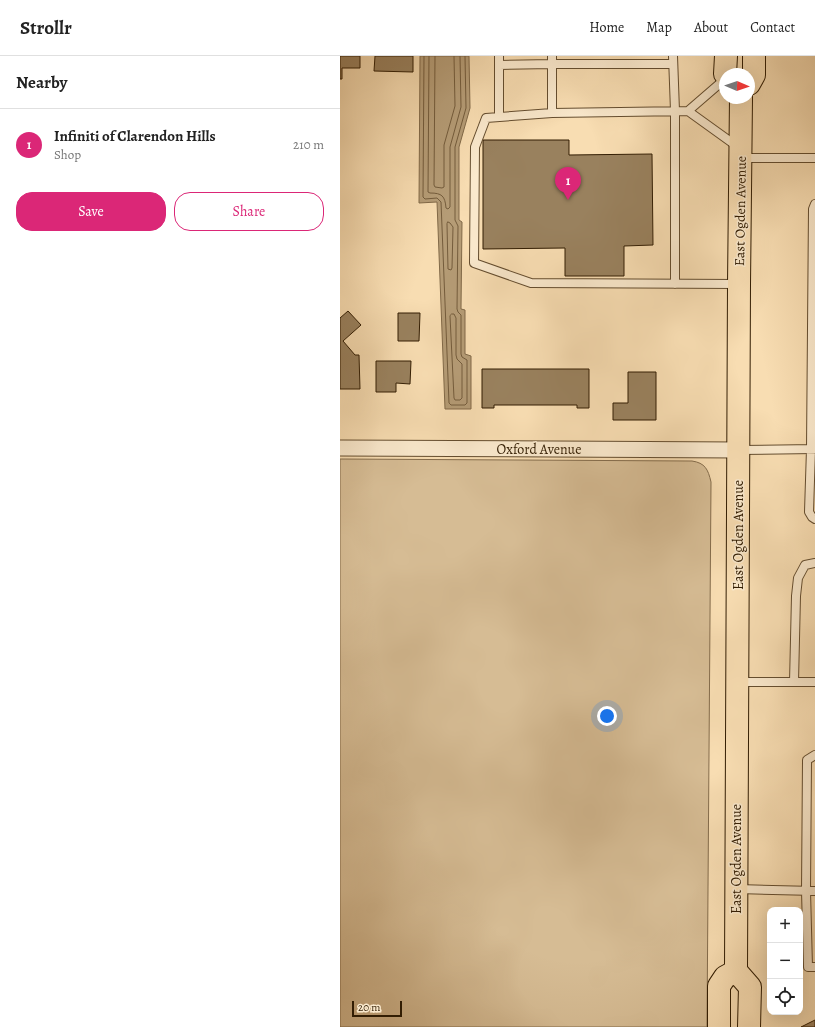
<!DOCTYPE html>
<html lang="en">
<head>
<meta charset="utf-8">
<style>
	:root { --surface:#fff; --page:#f6f6f6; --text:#222; --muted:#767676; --line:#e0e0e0; --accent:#db2777 }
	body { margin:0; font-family:Alegreya,serif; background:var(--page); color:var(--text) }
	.controls { position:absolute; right:12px; bottom:12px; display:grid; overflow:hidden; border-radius:8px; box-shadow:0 4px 16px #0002 }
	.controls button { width:36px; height:36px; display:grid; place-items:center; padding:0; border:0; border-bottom:1px solid var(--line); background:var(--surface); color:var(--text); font:20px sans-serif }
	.compass { position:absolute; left:379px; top:12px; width:36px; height:36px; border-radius:50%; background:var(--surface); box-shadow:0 4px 16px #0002; rotate:92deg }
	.scale { position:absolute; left:12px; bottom:10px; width:50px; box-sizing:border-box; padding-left:4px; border:2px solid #321d03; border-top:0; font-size:11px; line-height:14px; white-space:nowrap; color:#321d03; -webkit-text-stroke:3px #fae9cd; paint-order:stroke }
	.you { position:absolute; left:267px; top:660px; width:14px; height:14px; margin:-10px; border:3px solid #fff; border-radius:50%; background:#1a73e8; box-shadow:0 0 0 6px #1a73e833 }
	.badge { display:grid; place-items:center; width:26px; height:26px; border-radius:50%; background:var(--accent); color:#fff; font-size:13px; font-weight:700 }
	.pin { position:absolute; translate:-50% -33px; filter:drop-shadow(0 1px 2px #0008) }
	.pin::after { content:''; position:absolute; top:21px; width:14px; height:12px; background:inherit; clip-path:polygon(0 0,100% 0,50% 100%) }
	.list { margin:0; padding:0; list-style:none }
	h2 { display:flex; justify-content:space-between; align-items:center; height:52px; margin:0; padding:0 16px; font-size:17px }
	h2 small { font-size:13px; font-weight:400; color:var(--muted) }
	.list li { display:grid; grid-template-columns:26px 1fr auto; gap:12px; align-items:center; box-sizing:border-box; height:72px; padding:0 16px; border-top:1px solid var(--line) }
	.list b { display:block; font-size:15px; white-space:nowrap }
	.list p { margin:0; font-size:13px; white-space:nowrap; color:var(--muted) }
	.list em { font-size:13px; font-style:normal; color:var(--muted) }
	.actions { display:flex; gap:8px; padding:12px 16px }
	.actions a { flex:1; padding:9px 0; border:1px solid var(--accent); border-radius:16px; text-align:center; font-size:14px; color:var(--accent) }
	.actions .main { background:var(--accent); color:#fff }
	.icon { flex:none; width:22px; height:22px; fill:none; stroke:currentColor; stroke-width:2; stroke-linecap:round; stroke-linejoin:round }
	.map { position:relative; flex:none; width:475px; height:971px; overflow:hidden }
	header { display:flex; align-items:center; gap:24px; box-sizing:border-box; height:56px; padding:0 20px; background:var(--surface); border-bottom:1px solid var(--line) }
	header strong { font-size:19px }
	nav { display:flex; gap:22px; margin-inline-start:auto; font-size:14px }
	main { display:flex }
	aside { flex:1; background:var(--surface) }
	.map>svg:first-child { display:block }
	.green { fill:#d6bc94; stroke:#846c4c }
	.water { fill:#b59c76; stroke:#816948 }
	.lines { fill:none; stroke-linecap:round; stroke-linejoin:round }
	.shore { stroke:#745c3c; stroke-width:1 }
	.building { fill:#99815e; stroke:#321d03 }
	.lane-casing { stroke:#644d2f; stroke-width:10 }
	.street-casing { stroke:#644d2f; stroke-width:17 }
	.primary-casing { stroke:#321d03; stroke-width:24 }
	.lane { stroke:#fae9cd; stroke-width:8 }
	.street { stroke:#fae9cd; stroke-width:15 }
	.primary { stroke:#f8ddb2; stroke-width:22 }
	.labels { text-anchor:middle; stroke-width:3; stroke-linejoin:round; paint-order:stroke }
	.street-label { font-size:14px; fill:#321d03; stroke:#fae9cd }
</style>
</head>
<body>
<header>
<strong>Strollr</strong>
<nav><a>Home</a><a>Map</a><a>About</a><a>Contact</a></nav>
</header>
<main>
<aside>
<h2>Nearby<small></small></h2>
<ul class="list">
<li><span class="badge">1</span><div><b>Infiniti of Clarendon Hills</b><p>Shop</p></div><em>210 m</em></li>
</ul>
<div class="actions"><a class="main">Save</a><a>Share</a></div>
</aside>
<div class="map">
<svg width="475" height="971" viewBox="0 0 475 971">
	<rect width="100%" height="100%" fill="#f8ddb2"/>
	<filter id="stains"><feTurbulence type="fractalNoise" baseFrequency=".005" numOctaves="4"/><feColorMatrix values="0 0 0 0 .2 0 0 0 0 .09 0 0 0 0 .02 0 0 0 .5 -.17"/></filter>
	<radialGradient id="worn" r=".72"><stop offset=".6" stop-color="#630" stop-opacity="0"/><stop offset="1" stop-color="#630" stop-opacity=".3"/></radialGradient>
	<path class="green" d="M0 403 352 405C365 407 368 413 371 426L367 971H0Z"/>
	<path class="water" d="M80 0H129L130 52 119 91V164L122 166 121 253 125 254V298L131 300V353H105L97 146 79 147Z"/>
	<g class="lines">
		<path class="shore" d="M84 0 83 141 85 143 97 142 101 146 109 347 111 349H125L127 347V304L122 301 121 298V259L118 256 117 253 118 170 115 164V91L126 52 125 0
			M89 0 88 136 90 137C102 137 105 140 106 152L108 153 110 151V91L121 51 120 0
			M95 0 94 129 95 131 102 132 104 131V89L115 50 114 0
			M108 166 110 167 113 171 112 212 111 214 108 213 107 168Z
			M112 258H114L116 262V299L117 303 122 308V342L120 344H115L114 342 110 260Z"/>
	</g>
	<path class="building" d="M0 0H20V12H2V23H0Z
		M35 0H73V16L34 15Z
		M143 84H229V99L312 98 313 189 284 190V220H225V192L143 193Z
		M8 255 21 269 3 285 15 299H19L20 333H0V262Z
		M58 257H80L79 285H58Z
		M36 305H71L70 328 56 327V336H36Z
		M142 313H249V352H237V349H154V352H142Z
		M288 316H316V364H273V347H288Z
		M475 964V971H461Z"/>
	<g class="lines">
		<defs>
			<path id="lane" d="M212 0V57L146 62 135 91 134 207 191 227 398 228
				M333 0 335 55V228
				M159 9 212 8H333
				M348 55 385 23
				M212 57 348 55 398 91
				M159 61V0
				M402 102H475
				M475 148 473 153 471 393 469 456 472 461 475 463
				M399 394 475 393
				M398 626H475
				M454 626 456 540 458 522 465 509 475 507
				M475 699 467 704 466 835 468 911H475
				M397 833 475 835"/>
			<path id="street" d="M0 392 398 394"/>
			<path id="primary" d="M385 18 386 0
				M409 28 414 19V0
				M401 42 399 228 396 915 410 931 409 971
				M379 971V930L385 921 396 915"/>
		</defs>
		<use href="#lane" class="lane-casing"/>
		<use href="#street" class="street-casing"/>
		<use href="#primary" class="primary-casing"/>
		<use href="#lane" class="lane"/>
		<use href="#street" class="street"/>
		<use href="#primary" class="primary"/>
	</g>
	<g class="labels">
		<g class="street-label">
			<text transform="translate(400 155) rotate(-89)" y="5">East Ogden Avenue</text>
			<text x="199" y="398">Oxford Avenue</text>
			<text transform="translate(398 479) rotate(-90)" y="5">East Ogden Avenue</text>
			<text transform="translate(396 803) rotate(-90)" y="5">East Ogden Avenue</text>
		</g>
	</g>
	<rect width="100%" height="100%" filter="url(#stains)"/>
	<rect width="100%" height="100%" fill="url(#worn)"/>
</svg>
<div class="controls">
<button>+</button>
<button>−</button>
<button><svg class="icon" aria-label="locate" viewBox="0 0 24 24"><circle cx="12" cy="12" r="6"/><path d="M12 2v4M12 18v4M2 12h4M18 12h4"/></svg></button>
</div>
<svg class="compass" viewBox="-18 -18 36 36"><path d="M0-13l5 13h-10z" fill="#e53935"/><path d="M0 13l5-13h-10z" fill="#767676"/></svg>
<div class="scale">20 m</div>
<div class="you"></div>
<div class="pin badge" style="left:228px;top:144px">1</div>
</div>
</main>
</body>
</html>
